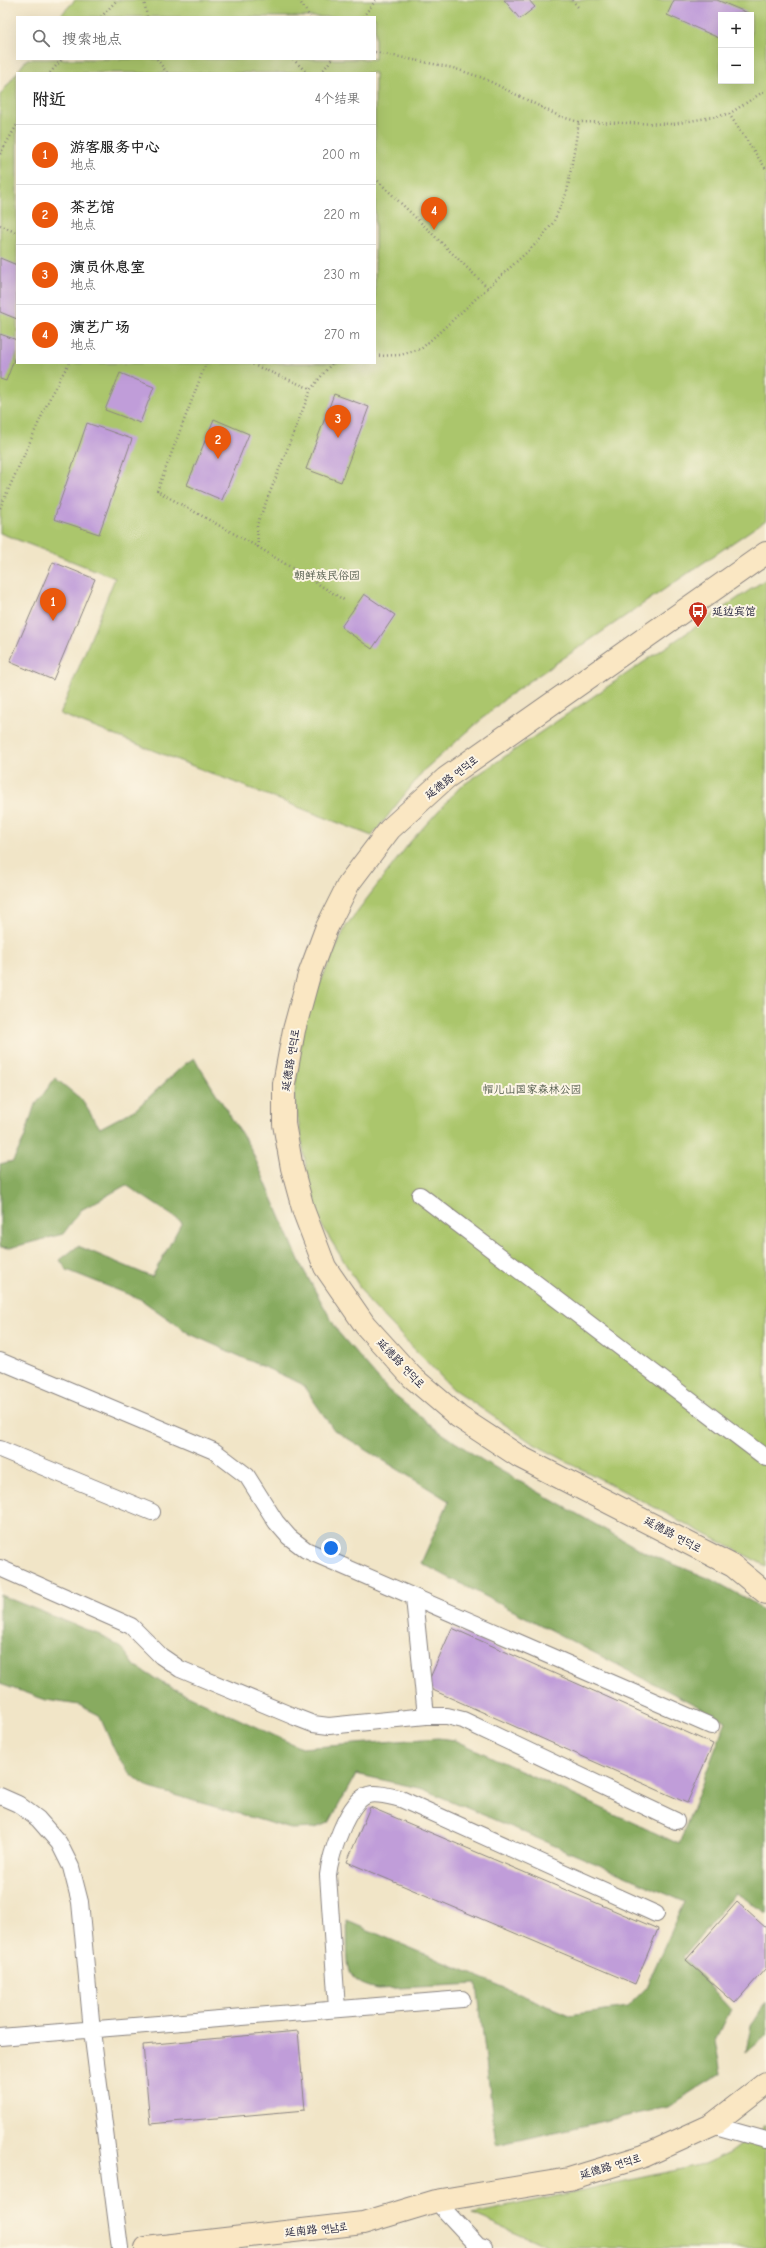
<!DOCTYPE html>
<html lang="zh">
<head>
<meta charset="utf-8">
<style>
	:root { --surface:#fff; --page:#f6f6f6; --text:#222; --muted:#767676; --line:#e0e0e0; --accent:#ea580c }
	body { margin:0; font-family:"Comic Neue","LXGW WenKai TC","Poor Story",sans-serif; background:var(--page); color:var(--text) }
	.controls { position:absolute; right:12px; top:12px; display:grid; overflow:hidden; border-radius:0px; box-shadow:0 4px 16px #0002 }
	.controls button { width:36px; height:36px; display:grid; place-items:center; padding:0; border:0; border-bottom:1px solid var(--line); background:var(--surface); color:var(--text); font:20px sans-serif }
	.you { position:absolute; left:331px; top:1548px; width:14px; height:14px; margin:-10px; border:3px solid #fff; border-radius:50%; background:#1a73e8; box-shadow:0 0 0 6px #1a73e833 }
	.badge { display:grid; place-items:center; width:26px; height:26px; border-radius:50%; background:var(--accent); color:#fff; font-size:13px; font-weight:700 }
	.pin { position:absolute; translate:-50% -33px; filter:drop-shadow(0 1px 2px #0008) }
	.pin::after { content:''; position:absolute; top:21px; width:14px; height:12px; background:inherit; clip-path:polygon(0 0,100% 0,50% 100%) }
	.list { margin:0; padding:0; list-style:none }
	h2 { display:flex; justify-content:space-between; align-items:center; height:52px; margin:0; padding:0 16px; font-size:17px }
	h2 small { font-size:13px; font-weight:400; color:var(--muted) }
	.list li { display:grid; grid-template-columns:26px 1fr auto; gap:12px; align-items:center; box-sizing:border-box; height:60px; padding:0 16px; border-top:1px solid var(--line) }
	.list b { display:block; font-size:15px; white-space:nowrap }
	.list p { margin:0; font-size:13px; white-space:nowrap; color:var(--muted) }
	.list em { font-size:13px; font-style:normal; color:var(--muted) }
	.icon { flex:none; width:22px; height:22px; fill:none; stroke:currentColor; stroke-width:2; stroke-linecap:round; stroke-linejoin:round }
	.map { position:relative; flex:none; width:766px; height:2248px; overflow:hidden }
	.search { position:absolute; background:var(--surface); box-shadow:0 4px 16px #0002; left:16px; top:16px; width:360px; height:44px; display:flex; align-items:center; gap:10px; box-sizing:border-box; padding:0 14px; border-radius:0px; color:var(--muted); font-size:15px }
	.panel { position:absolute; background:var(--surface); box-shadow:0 4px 16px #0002; left:16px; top:72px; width:360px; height:292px; border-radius:0px }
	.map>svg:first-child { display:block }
	.green { fill:#abc66c; stroke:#667454; fill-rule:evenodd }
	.forest { fill:#88ab60; stroke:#55664e }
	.building { fill:#c09dd9 }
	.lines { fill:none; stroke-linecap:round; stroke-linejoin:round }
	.lane-casing { stroke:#8a8481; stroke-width:18 }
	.secondary-casing { stroke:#8a8481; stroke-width:24 }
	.path { stroke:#8a8481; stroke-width:2.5; stroke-dasharray:1 3; stroke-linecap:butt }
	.lane { stroke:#fff; stroke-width:16 }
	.secondary { stroke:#fae7c3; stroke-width:22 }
	.labels { text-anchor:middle; stroke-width:4; stroke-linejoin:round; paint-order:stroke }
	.park-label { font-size:11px; fill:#525b4c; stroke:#fcf5e5 }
	.poi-label { font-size:11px; fill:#22223b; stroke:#fcf5e5; text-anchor:start }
	.street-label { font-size:11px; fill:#22223b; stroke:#fcf5e5 }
</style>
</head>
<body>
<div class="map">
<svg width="766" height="2248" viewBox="0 0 766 2248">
	<rect width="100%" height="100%" fill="#fcf5e5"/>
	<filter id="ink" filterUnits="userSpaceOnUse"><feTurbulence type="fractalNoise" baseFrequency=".025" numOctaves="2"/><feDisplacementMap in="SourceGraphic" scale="8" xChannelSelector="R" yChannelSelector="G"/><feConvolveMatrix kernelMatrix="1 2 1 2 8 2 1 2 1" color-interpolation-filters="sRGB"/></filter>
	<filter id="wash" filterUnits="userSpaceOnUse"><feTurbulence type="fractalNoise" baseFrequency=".012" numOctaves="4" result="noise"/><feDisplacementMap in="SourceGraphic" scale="16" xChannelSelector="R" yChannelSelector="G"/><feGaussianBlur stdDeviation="0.9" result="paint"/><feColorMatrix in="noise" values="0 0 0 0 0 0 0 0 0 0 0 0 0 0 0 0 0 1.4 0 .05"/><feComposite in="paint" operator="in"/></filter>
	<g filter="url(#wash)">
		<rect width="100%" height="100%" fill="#f1e5c7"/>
		<path class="green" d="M75 0H766V520L508 696 424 770 372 836 60 714 115 578 0 533V95L27 59H375V17H59ZM721 15H751V81H721ZM17 73H375V363H17Z
			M766 579V1566L532 1443 453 1389 369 1302 314 1213 294 1096 304 1018 346 926 411 841 460 787Z
			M766 2125V2248H551L473 2214 704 2164 730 2152Z"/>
		<path class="forest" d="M194 1058 251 1149 302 1267 338 1332 388 1390 433 1427 482 1460 646 1553 713 1580 754 1603 766 1614V1913L735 1893 683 1957 731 2009 716 2040 722 2073 668 2107 496 2145 477 1984 378 1989C368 1987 354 1983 350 1972 346 1962 348 1933 347 1921L569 2015 627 2007 645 1989 685 1902 423 1789 356 1774 329 1823 314 1828 291 1829 150 1788C117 1768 115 1749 99 1715L79 1705 46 1700 0 1684V1595L100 1635 122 1648 135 1666 164 1684 301 1748 438 1738 455 1740 679 1844 726 1721 421 1563 449 1501 334 1430 302 1384 190 1334 140 1299 67 1270 60 1260 78 1246 152 1277 182 1222 126 1185 81 1210 63 1234 10 1248 0 1247V1164L13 1161 24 1139 34 1107 55 1078 81 1099 100 1128 136 1109 185 1064Z
			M766 2001V2036L746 2053 751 2025Z"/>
		<g id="blocks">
			<path class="building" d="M504 0H529L535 7 520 19Z
				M674 0H717L748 13 721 15V39L667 15Z
				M0 258 17 265V319L0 312Z
				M0 334 17 340V352L6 381 0 379Z
				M120 373 154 387 140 423 105 410Z
				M334 394 369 407 341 482 306 469Z
				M214 419 249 434 222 500 187 485Z
				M87 423 132 439 99 534 54 519Z
				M53 562 95 579 53 680 10 662Z
				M364 594 395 615 372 649 341 627Z
				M452 1628 713 1744 687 1803 426 1687Z
				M370 1807 658 1929 635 1984 347 1862Z
				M737 1902 766 1928V1968L735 2003 686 1960Z
				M298 2031 305 2110 150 2124 143 2045Z"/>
		</g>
	</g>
	<g filter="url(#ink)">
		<use href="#blocks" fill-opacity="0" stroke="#8a8481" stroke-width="1"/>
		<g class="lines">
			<defs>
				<path id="lane" d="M420 1195 766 1458
					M0 1361 214 1451 247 1476 276 1522 289 1537 306 1550 711 1726
					M0 1449 152 1512
					M0 1568 131 1626 161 1656 180 1669 295 1717 313 1724 329 1726 426 1716H447L463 1720 676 1821
					M414 1598 426 1716
					M0 1796 18 1804 38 1819 59 1843 71 1867 80 1902 92 2031 120 2248
					M337 2009 328 1875C330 1856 348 1800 368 1795 378 1792 392 1797 401 1799L656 1914
					M0 2037 462 1999
					M712 2125 766 2140
					M436 2201 478 2246 484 2248"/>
				<path id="secondary" d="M766 553 446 778 390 829 349 883 326 929 309 975 294 1030 284 1084V1124L292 1168 304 1212 325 1267 365 1325 412 1377 459 1417 520 1457 733 1566 766 1593
					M146 2248 363 2223 436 2201 569 2179 644 2156 712 2125 766 2083"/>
			</defs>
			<use href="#lane" class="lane-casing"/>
			<use href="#secondary" class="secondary-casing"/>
			<path class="path" d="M144 0 147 17
				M299 0 310 17
				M572 0 578 7
				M101 17 117 0
				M363 17 376 0
				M375 52 453 68 483 78 559 116 579 122 673 124 729 114 766 90
				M157 59 167 73
				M293 59 307 73
				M50 73 62 59
				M321 73 332 59
				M729 114 766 169
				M0 154 17 125
				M375 178 488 288
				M0 225 17 233
				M375 356 400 355 421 349 538 242 553 223 567 192 579 122
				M206 363 157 491 258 547 344 600
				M249 363 311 389
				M0 508 53 391 69 363
				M258 547 257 525 311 389 332 363"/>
			<use href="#lane" class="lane"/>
			<use href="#secondary" class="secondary"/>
		</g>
	</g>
	<defs>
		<symbol id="bus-pin" viewBox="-11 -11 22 30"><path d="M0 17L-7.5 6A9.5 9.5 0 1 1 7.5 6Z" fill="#c8321e" stroke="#fcf5e5"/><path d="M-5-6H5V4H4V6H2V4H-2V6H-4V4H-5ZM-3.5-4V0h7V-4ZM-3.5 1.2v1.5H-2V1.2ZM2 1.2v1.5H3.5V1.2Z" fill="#fff"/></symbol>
	</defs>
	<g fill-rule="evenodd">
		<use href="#bus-pin" x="687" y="600" width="22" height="30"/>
	</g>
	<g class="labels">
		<g class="park-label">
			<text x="327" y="579">朝鲜族民俗园</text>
			<text x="532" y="1093">帽儿山国家森林公园</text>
		</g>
		<g class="poi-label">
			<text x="712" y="615">延边宾馆</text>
		</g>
		<g class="street-label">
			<text transform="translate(451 777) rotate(-38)" y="4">延德路 연덕로</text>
			<text transform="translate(290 1060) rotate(-81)" y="4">延德路 연덕로</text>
			<text transform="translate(401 1363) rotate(46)" y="4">延德路 연덕로</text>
			<text transform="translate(673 1534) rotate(28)" y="4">延德路 연덕로</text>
			<text transform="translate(610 2166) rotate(-17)" y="4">延德路 연덕로</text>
			<text transform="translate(316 2229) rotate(-6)" y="4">延南路 연남로</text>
		</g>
	</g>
</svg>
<div class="controls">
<button>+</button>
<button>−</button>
</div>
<div class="you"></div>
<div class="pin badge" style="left:53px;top:621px">1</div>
<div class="pin badge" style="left:218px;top:459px">2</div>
<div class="pin badge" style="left:338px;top:438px">3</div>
<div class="pin badge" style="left:434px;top:230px">4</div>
<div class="search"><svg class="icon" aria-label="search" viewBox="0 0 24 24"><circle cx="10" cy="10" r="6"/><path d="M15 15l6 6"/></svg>搜索地点</div>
<section class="panel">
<h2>附近<small>4个结果</small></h2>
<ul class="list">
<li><span class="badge">1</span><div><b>游客服务中心</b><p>地点</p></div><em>200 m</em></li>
<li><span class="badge">2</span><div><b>茶艺馆</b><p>地点</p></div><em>220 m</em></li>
<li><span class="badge">3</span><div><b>演员休息室</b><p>地点</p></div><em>230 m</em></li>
<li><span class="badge">4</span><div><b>演艺广场</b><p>地点</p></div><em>270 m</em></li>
</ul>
</section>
</div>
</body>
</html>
